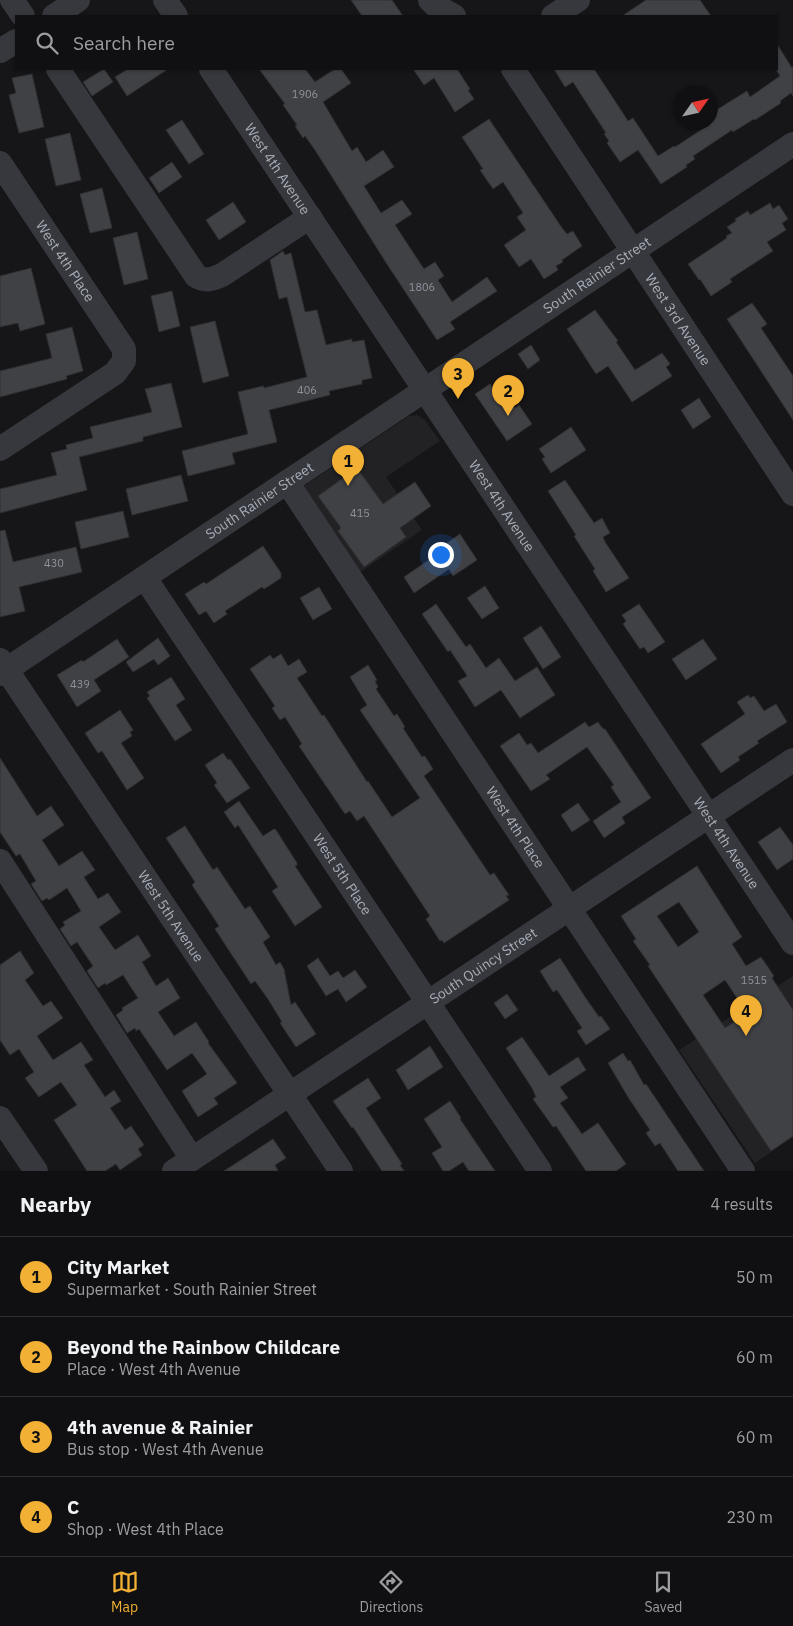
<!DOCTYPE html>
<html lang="en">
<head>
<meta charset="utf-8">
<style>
	:root { --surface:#101012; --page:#19191b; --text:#f1f3f6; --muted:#9c9d9f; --line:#303032; --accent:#f2b134 }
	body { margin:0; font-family:"IBM Plex Sans",sans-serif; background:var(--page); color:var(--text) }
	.compass { position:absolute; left:673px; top:85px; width:45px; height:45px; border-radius:50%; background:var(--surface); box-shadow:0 1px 4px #0004; rotate:56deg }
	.you { position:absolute; left:440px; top:554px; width:18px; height:18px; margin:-12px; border:4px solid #fff; border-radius:50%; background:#1a73e8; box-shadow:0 0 0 8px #1a73e833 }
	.badge { display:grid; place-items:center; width:32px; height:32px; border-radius:50%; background:var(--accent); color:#111; font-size:16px; font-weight:700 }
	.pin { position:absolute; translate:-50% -41px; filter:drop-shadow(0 1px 2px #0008) }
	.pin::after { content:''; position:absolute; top:26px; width:18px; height:15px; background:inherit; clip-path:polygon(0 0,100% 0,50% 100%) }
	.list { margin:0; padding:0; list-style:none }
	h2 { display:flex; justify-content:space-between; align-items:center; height:65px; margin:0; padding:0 20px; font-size:21px }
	h2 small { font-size:16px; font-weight:400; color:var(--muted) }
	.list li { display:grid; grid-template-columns:32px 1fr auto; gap:15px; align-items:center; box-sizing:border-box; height:80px; padding:0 20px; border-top:1px solid var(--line) }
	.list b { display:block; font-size:19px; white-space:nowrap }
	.list p { margin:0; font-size:16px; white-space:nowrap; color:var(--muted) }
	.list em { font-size:16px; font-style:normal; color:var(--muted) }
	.icon { flex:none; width:28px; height:28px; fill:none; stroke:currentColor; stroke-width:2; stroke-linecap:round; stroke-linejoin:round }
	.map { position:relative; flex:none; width:793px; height:1171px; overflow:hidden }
	.search { position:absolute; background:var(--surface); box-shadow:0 1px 4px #0004; left:15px; right:15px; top:15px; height:55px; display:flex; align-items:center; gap:12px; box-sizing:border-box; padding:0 18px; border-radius:0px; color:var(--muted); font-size:19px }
	.sheet { height:385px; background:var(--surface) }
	nav { display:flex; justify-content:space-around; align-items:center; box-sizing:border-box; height:70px; border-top:1px solid var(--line); background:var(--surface); font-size:14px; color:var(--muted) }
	nav a { display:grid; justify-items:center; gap:2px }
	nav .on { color:var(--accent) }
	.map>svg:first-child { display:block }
	.built { fill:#222225 }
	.building { fill:#404145; stroke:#303034; fill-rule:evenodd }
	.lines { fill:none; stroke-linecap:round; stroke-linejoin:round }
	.minor { stroke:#37383d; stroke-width:24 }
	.labels { text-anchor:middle; stroke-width:5; stroke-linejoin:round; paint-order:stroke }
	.number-label { font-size:11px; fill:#8e929b }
	.street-label { font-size:14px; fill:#a8adb8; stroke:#111113 }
</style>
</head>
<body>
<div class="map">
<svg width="793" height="1171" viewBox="0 0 793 1171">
	<rect width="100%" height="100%" fill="#161618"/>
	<path class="built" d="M417 415 425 420 440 441 386 477 422 530 359 573 301 488 409 416Z
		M793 976V1137L755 1163 679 1050Z"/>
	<path class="building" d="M351 0H392L403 16H362Z
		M646 0H700L711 16H622Z
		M777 44 792 68 793 67V96L791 93 780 101 781 103 755 120 754 119 733 132 732 130 693 156 695 159 686 165 687 167 661 184 638 150 620 162 607 143 609 141 604 134 606 133 573 82 565 87 554 69H594L628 121 633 118 658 156 674 146 675 147 704 128 700 122H710V114L726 104 747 91 750 97 780 76 777 71Z
		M104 69 113 82 92 96 83 82Z
		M128 69H168L127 96 115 77Z
		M259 69H305L315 82 335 69H341L351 83 323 102 352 151 357 147 366 162 383 150 394 167 364 186 381 213 402 200 412 214 395 225 424 269 435 262 444 276 438 280 452 302 487 277 497 291 450 322 455 329 437 340 385 261 315 150 305 136 303 138 295 126 297 125 283 105 285 104Z
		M413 69H457L470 89 468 90 474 99 455 112 434 78 424 85Z
		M32 74 44 127 19 133 9 95 16 93 12 78Z
		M489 119 562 228 567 234 573 231 582 246 562 260 563 262 556 266 558 270 544 279 531 259 519 267 504 245 526 230 517 217 523 213 503 182 493 189 480 170 483 169 462 137Z
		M182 120 204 154 189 164 166 130Z
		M70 133 81 180 56 186 45 139Z
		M172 162 182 177 159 193 149 178Z
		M102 188 112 228 90 233 80 194Z
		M233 202 246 222 219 240 206 220Z
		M770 203 773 209 779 205 788 219 782 223 786 230 767 242 773 251 730 279 732 282 711 296 700 279 699 280 688 264 727 238 726 236 732 233 727 227 736 221 735 219 748 211 750 215Z
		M137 232 148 279 124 285 113 238Z
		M283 251 285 255 291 253 305 312 317 310 326 345 352 339V342L364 340 372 378 362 380V384L329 391 330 395 269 410 277 442 232 453 235 464 188 476 182 451 248 434 238 392 263 386 264 388 307 377 287 297 279 299 270 260Z
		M31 268 45 324 20 331 18 323 0 327V276Z
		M172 291 180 326 159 332 151 296Z
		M752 303 767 324 761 328 793 376V420L727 319Z
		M595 310 618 341 616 342 635 370 662 353 670 364 666 367 672 376 632 402 608 366 596 374 567 329Z
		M215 321 229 376 203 383 190 327Z
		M72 327 83 371 66 376 67 379 0 397V371L52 358 46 334Z
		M531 345 540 360 528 369 518 354Z
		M171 383 182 427 143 437V441L79 457 87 490 0 513V489L57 475 51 453 67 449 66 445 93 438 90 427 152 412 145 389Z
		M490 384 505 407 512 403 515 408 519 405 532 424 507 441 475 394Z
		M699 398 711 417 693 429 681 410Z
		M571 427 586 450 551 473 542 459 545 457 539 449Z
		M357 468 383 504 415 482 431 506 400 528 406 537 364 567 338 531 341 528 318 496Z
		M181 475 188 501 132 515 126 489Z
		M565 480 594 523 602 518 610 533 603 537 605 542 629 578 606 592 593 571 595 569 574 536 576 535 548 491Z
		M123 511 129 537 81 549 75 522Z
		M5 530 13 562 76 547 82 572 19 587 25 611 0 617V531Z
		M460 534 477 560 453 576 449 569 414 593 404 577 439 553 437 550Z
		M263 546 281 573V578L264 589 262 587 225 611 227 614 214 623 206 611 199 615 185 594 204 582 206 584Z
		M485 586 499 608 482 619 467 598Z
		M319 587 332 609 313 620 300 598Z
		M436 604 466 647 470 644 486 668 499 658 515 681 537 667 555 695 520 718 501 690 475 707 458 681 467 676 466 674 450 650 448 652 422 614Z
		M639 604 665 642 648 653 644 647 640 649 623 624 626 621 622 615Z
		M541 626 561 657 543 669 523 638Z
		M158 638 170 656 158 665 154 659 133 672 126 662Z
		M117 639 129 657 94 680 101 691 77 707 57 675 82 660 83 662Z
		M703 639 717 659 686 680 672 659Z
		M281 654 288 666 299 659 307 672 297 678 322 716 324 715 367 782 368 781 392 817 420 798 360 710 367 705 350 677 368 665 377 680 375 681 378 687 376 689 394 716 397 714 405 727 403 728 422 757 425 756 433 769 424 776 490 875 494 873 509 895 506 896 509 900 444 943 442 940 440 941 426 919 430 916 364 816 357 821 350 811 345 814 299 746 302 744 285 717 280 720 272 708 275 706 250 669 270 655 273 659Z
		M171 677 185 699 176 705 192 730 175 741 147 698 150 696 147 692Z
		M748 695 750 698 754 696 764 711 776 704 787 722 757 741 759 743 738 757 740 760 721 773 701 744 745 714 737 702Z
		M120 710 133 730 130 732 132 736 121 743 144 778 127 790 102 751 98 753 85 733Z
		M585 722 589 727 598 722 603 729H605L651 798 622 817 625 823 604 838 593 821 621 802 611 787 614 785 587 747 546 775 550 779 531 791 500 746 519 733 527 745 531 743 538 753Z
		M223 753 228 760 230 759 250 788 227 803 214 785 217 783 205 765Z
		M0 758 37 816 51 806 64 825 42 840 59 866 82 851 95 870 84 877 98 899 108 893 121 912 99 927 115 950 138 935 151 956 142 962 156 986 168 978 180 998 158 1012 174 1036 196 1022 209 1042 208 1043 237 1083 214 1098 218 1104 198 1117 182 1091 207 1074 192 1053 167 1070 139 1029 136 1031 135 1028 127 1033 116 1015 123 1010 122 1008 138 998 123 975 106 985 105 983 98 988 87 971 93 966 77 942 71 946 60 929 65 925 63 922 81 911 67 888 49 900 47 898 42 901 31 884 36 881 20 854 16 856 0 832Z
		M239 801 263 836 274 829 276 830 297 863V865L295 866 322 907 295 926 272 891 278 887 238 825 235 828 224 812Z
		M578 803 590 820 572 832 561 815Z
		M185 826 213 870 217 867 245 909 250 906 270 937 263 942 276 965 280 962 284 969 291 1005 295 1002 316 1034 296 1047 280 1023 282 1022 268 999 255 981 251 984 215 929 219 926 192 885 195 882 166 838Z
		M780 827 793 845V859L777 870 758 842Z
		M697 866 742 937 732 944 746 966 761 957 774 976 772 978 793 1010V1136L771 1151 648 966 650 965 633 941 636 939 621 916ZM679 902 699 932 678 947 657 916ZM725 980 747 1013 725 1028 703 995Z
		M20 951 34 973 25 980 43 1006 51 1001 63 1018 37 1036 53 1060 81 1042 93 1060 84 1065 105 1097 114 1090 121 1101 110 1108 125 1130 131 1126 144 1145 138 1149 142 1155 120 1170 116 1164 105 1171H87L54 1120 77 1105 61 1082 39 1097 25 1078 34 1072 19 1049 10 1055 0 1040V965Z
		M318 958 330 976 338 971 343 978 355 970 367 987 346 1002 338 989 326 996 307 966Z
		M560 958 585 997 599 1017 601 1016 610 1029 586 1045 577 1031 582 1028 557 990 553 992 540 971Z
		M507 994 518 1010 505 1019 494 1003Z
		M522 1037 549 1076 578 1057 586 1070 560 1087 568 1098 560 1103 582 1134 598 1123 626 1164 616 1171H586L556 1126 553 1127 533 1099 536 1097 532 1088 506 1048Z
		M430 1046 443 1067 408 1090 396 1070Z
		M623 1053 628 1061 630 1060 644 1085 646 1084 704 1171H678L660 1143 655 1146 646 1133 650 1130 628 1097 608 1063Z
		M368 1078 381 1098 366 1108 402 1164 400 1165 404 1171H382L353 1127 352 1128 333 1101Z
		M450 1101 461 1118 460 1119 495 1171H469L463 1162 449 1171H443L432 1153 442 1147 424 1119Z
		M273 1139 286 1158 275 1165 278 1171H224Z"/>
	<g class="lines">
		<g class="minor">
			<path d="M12 0 23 16"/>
			<path d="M165 0 176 16"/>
			<path d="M430 0 436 6 454 16"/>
			<path d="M54 16 78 0"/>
			<path d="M553 16 578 0"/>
			<path d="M0 51 16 41"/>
			<path d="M58 69 196 276C205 282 213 279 222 275L310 217"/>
			<path id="s1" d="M211 69 793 943"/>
			<path id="s2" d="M513 69 793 494"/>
			<path id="s3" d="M0 163 124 349V361L115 373 0 449"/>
			<path id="s4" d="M287 482 743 1171"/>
			<path id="s5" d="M145 578 540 1171"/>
			<path id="s6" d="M0 660 341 1171"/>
			<path id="s7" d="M0 674 793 144"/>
			<path d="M0 861 192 1159"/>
			<path d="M0 1118 36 1171"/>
			<path id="s8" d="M174 1171 793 760"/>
		</g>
	</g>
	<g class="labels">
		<g class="number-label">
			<text x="305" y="98">1906</text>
			<text x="422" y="291">1806</text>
			<text x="307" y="394">406</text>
			<text x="360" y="517">415</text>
			<text x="54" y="567">430</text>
			<text x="80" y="688">439</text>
			<text x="754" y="984">1515</text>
		</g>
		<g class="street-label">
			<text dy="5" stroke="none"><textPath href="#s1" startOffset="120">West 4th Avenue</textPath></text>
			<text dy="5" stroke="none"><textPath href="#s3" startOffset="118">West 4th Place</textPath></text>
			<text dy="5" stroke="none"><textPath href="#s7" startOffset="718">South Rainier Street</textPath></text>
			<text dy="5" stroke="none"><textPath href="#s2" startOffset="300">West 3rd Avenue</textPath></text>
			<text dy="5" stroke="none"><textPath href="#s7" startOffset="312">South Rainier Street</textPath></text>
			<text dy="5" stroke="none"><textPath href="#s1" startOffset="525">West 4th Avenue</textPath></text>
			<text dy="5" stroke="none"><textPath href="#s4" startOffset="414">West 4th Place</textPath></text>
			<text dy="5" stroke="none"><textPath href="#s1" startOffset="930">West 4th Avenue</textPath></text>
			<text dy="5" stroke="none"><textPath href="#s5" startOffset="356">West 5th Place</textPath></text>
			<text dy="5" stroke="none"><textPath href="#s6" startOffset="308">West 5th Avenue</textPath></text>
			<text dy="5" stroke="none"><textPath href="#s8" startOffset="371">South Quincy Street</textPath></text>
		</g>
	</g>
</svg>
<svg class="compass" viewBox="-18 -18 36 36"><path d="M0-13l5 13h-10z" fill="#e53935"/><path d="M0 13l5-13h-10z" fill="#9c9d9f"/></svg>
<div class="you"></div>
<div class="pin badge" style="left:348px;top:486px">1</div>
<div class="pin badge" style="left:508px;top:416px">2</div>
<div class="pin badge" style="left:458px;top:399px">3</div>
<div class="pin badge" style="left:746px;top:1036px">4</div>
<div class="search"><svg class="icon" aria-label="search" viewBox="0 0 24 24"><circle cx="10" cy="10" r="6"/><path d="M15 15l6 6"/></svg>Search here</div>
</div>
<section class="sheet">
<h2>Nearby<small>4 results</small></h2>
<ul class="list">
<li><span class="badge">1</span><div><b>City Market</b><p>Supermarket · South Rainier Street</p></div><em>50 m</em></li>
<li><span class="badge">2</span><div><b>Beyond the Rainbow Childcare</b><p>Place · West 4th Avenue</p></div><em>60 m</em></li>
<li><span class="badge">3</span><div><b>4th avenue &amp; Rainier</b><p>Bus stop · West 4th Avenue</p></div><em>60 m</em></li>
<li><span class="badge">4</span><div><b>C</b><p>Shop · West 4th Place</p></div><em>230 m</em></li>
</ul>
</section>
<nav>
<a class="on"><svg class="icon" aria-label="map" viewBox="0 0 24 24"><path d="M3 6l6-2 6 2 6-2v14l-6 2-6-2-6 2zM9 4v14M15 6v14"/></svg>Map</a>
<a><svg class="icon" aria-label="directions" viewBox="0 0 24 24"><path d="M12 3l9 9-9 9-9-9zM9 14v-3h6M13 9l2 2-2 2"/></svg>Directions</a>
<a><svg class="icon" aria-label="saved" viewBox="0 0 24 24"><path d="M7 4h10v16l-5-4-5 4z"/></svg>Saved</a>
</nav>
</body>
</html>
